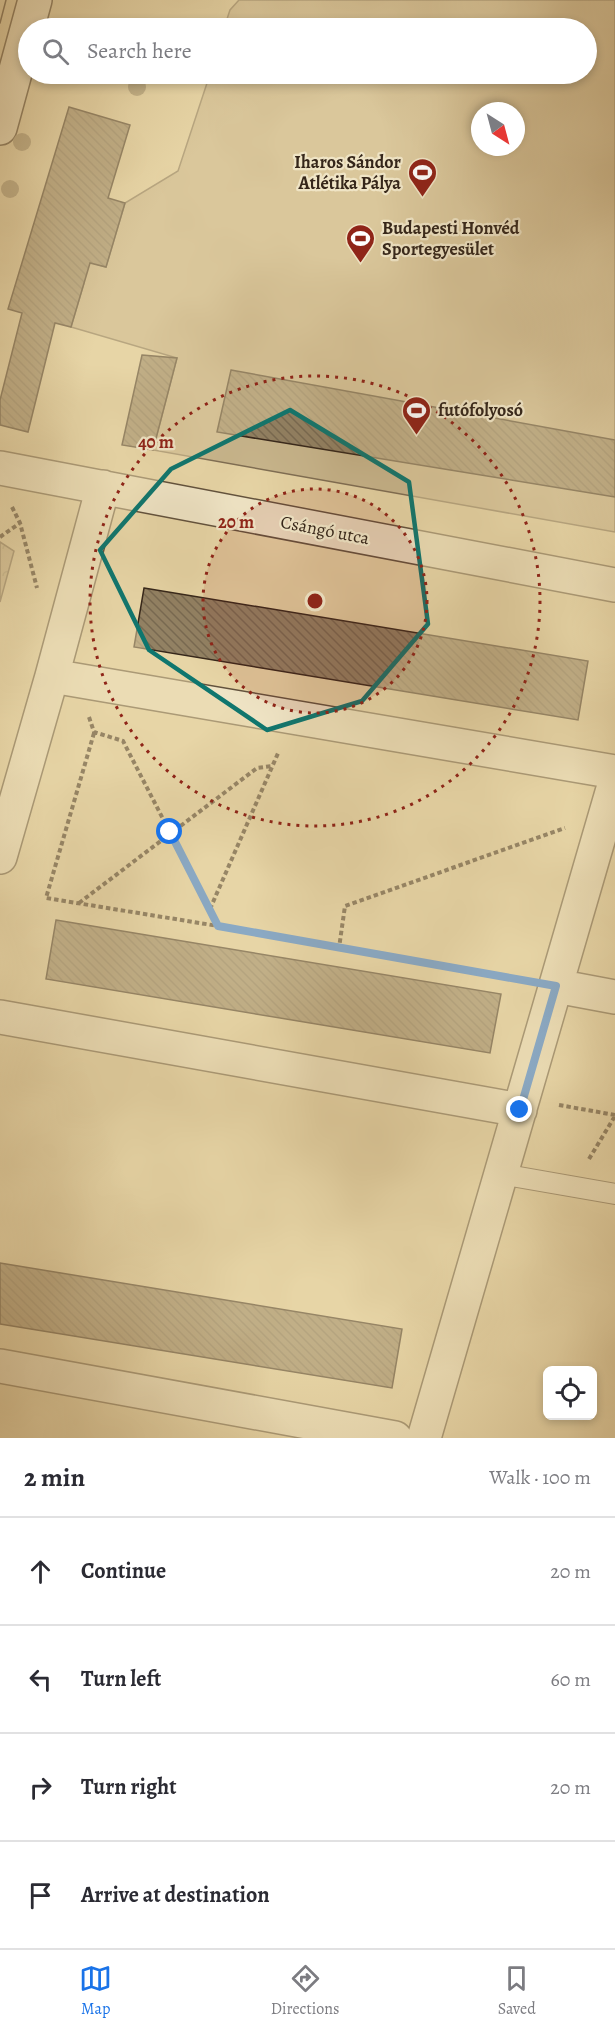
<!DOCTYPE html>
<html lang="en">
<head>
<meta charset="utf-8">
<style>
	:root { --surface:#fff; --page:#f2f2f3; --text:#2b2b33; --muted:#7c7c81; --line:#e1e1e2; --accent:#1a73e8 }
	body { margin:0; font-family:Alegreya,serif; background:var(--page); color:var(--text) }
	.controls { position:absolute; right:18px; bottom:18px; display:grid; overflow:hidden; border-radius:9px; box-shadow:0 3px 9px #0003 }
	.controls button { width:54px; height:54px; display:grid; place-items:center; padding:0; border:0; border-bottom:2px solid var(--line); background:var(--surface); color:var(--text); font:30px sans-serif }
	.compass { position:absolute; left:471px; top:102px; width:54px; height:54px; border-radius:50%; background:var(--surface); box-shadow:0 3px 9px #0003; rotate:144deg }
	.stop { position:absolute; width:18px; height:18px; margin:-14px; border:4px solid #1a73e8; border-radius:50%; background:#fff }
	.stop.end { background:#1a73e8; border-color:#fff; box-shadow:0 2px 6px #0008 }
	.list { margin:0; padding:0; list-style:none }
	h2 { display:flex; justify-content:space-between; align-items:center; height:78px; margin:0; padding:0 24px; font-size:26px }
	h2 small { font-size:20px; font-weight:400; color:var(--muted) }
	.list li { display:grid; grid-template-columns:39px 1fr auto; gap:18px; align-items:center; box-sizing:border-box; height:108px; padding:0 24px; border-top:2px solid var(--line) }
	.list b { display:block; font-size:22px; white-space:nowrap }
	.list em { font-size:20px; font-style:normal; color:var(--muted) }
	.icon { flex:none; width:33px; height:33px; fill:none; stroke:currentColor; stroke-width:2; stroke-linecap:round; stroke-linejoin:round }
	.map { position:relative; flex:none; width:615px; height:1438px; overflow:hidden }
	.search { position:absolute; background:var(--surface); box-shadow:0 3px 9px #0003; left:18px; right:18px; top:18px; height:66px; display:flex; align-items:center; gap:15px; box-sizing:border-box; padding:0 21px; border-radius:33px; color:var(--muted); font-size:22px }
	.sheet { height:510px; background:var(--surface) }
	nav { display:flex; justify-content:space-around; align-items:center; box-sizing:border-box; height:84px; border-top:2px solid var(--line); background:var(--surface); font-size:16px; color:var(--muted) }
	nav a { display:grid; justify-items:center; gap:3px }
	nav .on { color:var(--accent) }
	.map>svg:first-child { display:block }
	.forest { fill:url(#forest-crowns); stroke:#7f6e54; stroke-width:1.5 }
	.garden { fill:#c9b78e; stroke:#7f6e54; stroke-width:1.5; fill-rule:evenodd }
	.building { fill:url(#building-back-hatch); stroke:#35261a; stroke-width:1.5 }
	.lines { fill:none; stroke-linecap:round; stroke-linejoin:round }
	.service-casing { stroke:#62523d; stroke-width:22 }
	.minor-casing { stroke:#62523d; stroke-width:36 }
	.secondary-casing { stroke:#35261a; stroke-width:36 }
	.path { stroke:#35261a; stroke-width:4; stroke-dasharray:4.5 3; stroke-linecap:butt }
	.service { stroke:#efe4c5; stroke-width:20 }
	.minor { stroke:#efe4c5; stroke-width:33 }
	.secondary { stroke:#efe4c5; stroke-width:33 }
	.tram { stroke:#35261a; stroke-width:1.5 }
	.tree { fill:#998969 }
	.route { stroke:#1a73e8; stroke-width:8 }
	.marked { fill:none; stroke:#0f766e; stroke-width:4.5; stroke-linejoin:round }
	.ring { fill:none; stroke:#8f2418; stroke-width:3; stroke-dasharray:3 6 }
	.labels { text-anchor:middle; stroke-width:4.5; stroke-linejoin:round; paint-order:stroke }
	.poi-label { font-size:18px; font-weight:bold; fill:#35261a; stroke:#efe4c5; text-anchor:start }
	.street-label { font-size:18px; fill:#35261a; stroke:#efe4c5 }
	.centre { fill:#8f2418; stroke:#efe4c5; stroke-width:3 }
	.ring-label { font-size:18px; text-anchor:middle; font-weight:bold; fill:#8f2418; stroke:#efe4c5; stroke-width:4.5; stroke-linejoin:round; paint-order:stroke }
</style>
</head>
<body>
<div class="map">
<svg width="615" height="1438" viewBox="0 0 615 1438">
	<defs>
		<pattern id="forest-crowns" width="20" height="18" patternUnits="userSpaceOnUse" patternTransform="scale(1.5)"><rect width="20" height="18" fill="#c9b78e"/><path d="M2 6a3 3 0 1 1 6 0M12 15a3 3 0 1 1 6 0" fill="none" stroke="#ad9d7a"/></pattern>
		<pattern id="building-back-hatch" width="6" height="6" patternUnits="userSpaceOnUse" patternTransform="scale(1.5)"><rect width="6" height="6" fill="#928163"/><path d="M-1 5l2 2M0 0l6 6M5-1l2 2" fill="none" stroke="#786951"/></pattern>
	</defs>
	<rect width="100%" height="100%" fill="#e7d5a6"/>
	<filter id="stains"><feTurbulence type="fractalNoise" baseFrequency=".00333" numOctaves="4"/><feColorMatrix values="0 0 0 0 .2 0 0 0 0 .09 0 0 0 0 .02 0 0 0 .5 -.17"/></filter>
	<radialGradient id="worn" r=".72"><stop offset=".6" stop-color="#630" stop-opacity="0"/><stop offset="1" stop-color="#630" stop-opacity=".3"/></radialGradient>
	<path class="forest" d="M0 542 14 551 0 602Z"/>
	<path class="garden" d="M239 0H615V532L153 450 177 358 71 327 84 283 79 259 106 267 125 203 178 171 210 74H586V28H224L230 10ZM480 111H516V147H480Z"/>
	<path class="building" d="M69 107 130 125 108 198 125 203 106 267 90 263 71 327 55 323 28 432 0 425V400L22 313 8 309Z
		M142 355 177 358 153 450 122 445Z
		M231 370 615 440V497L217 432Z
		M144 588 588 661 578 720 134 647Z
		M56 920 501 994 490 1053 46 979Z
		M0 1263 402 1329 392 1388 0 1324Z"/>
	<g class="lines">
		<defs>
			<path id="service" d="M501 1174 615 1194"/>
			<path id="minor" d="M0 468 615 585
				M52 676 615 772
				M0 857 52 676 103 487
				M556 986 615 997
				M0 1017 520 1110
				M0 1366 395 1438
				M424 1438 615 782"/>
			<path id="secondary" d="M0 128 35 0"/>
		</defs>
		<use href="#service" class="service-casing"/>
		<use href="#minor" class="minor-casing"/>
		<use href="#secondary" class="secondary-casing"/>
		<path class="path" d="M12 507 20 523 37 588
			M0 537 20 523
			M89 717 94 732 123 741 218 926 339 948 345 906 565 828
			M94 733 46 898 218 926
			M79 903 257 768 272 766
			M210 909 279 751
			M339 948 521 980
			M559 1105 615 1115
			M589 1159 615 1116"/>
		<use href="#service" class="service"/>
		<use href="#minor" class="minor"/>
		<use href="#secondary" class="secondary"/>
		<path class="tram" d="M0 23 6 0"/>
	</g>
	<g class="tree">
		<circle cx="137" cy="87" r="9"/>
		<circle cx="22" cy="142" r="9"/>
		<circle cx="10" cy="189" r="9"/>
	</g>
	<g class="lines">
		<path class="route" d="M170 832 218 926 556 986 520 1110"/>
	</g>
	<path d="M0 0H615V1438H0ZM290 410 409 482 428 624 362 701 267 730 149 650 100 550 171 469Z" fill="#e7d5a6" fill-opacity=".55" fill-rule="evenodd"/>
	<path class="marked" d="M290 410 409 482 428 624 362 701 267 730 149 650 100 550 171 469Z"/>
	<circle cx="315" cy="601" r="112" fill="#8f2418" fill-opacity=".12"/>
	<g class="ring">
		<circle cx="315" cy="601" r="112"/>
		<circle cx="315" cy="601" r="225"/>
	</g>
	<defs>
		<symbol id="stadium-pin" viewBox="-11 -11 22 30"><path d="M0 17L-7.5 6A9.5 9.5 0 1 1 7.5 6Z" fill="#8f2418" stroke="#efe4c5"/><path d="M0-5a6.5 5 0 1 0 0 10a6.5 5 0 1 0 0-10ZM-3.5-1.8h7v3.6h-7Z" fill="#fff"/></symbol>
	</defs>
	<g fill-rule="evenodd">
		<use href="#stadium-pin" x="406" y="156" width="33" height="45"/>
		<use href="#stadium-pin" x="344" y="222" width="33" height="45"/>
		<use href="#stadium-pin" x="400" y="394" width="33" height="45"/>
	</g>
	<g class="labels">
		<g class="poi-label">
			<text x="401" y="168" text-anchor="end">Iharos Sándor<tspan x="401" dy="21">Atlétika Pálya</tspan></text>
			<text x="382" y="234">Budapesti Honvéd<tspan x="382" dy="21">Sportegyesület</tspan></text>
			<text x="438" y="416">futófolyosó</text>
		</g>
		<g class="street-label">
			<text transform="translate(325 530) rotate(11)" y="6">Csángó utca</text>
		</g>
	</g>
	<circle cx="315" cy="601" r="9" class="centre"/>
	<g class="ring-label">
		<text x="156" y="448">40 m</text>
		<text x="236" y="528">20 m</text>
	</g>
	<rect width="100%" height="100%" filter="url(#stains)"/>
	<rect width="100%" height="100%" fill="url(#worn)"/>
</svg>
<div class="controls">
<button><svg class="icon" aria-label="locate" viewBox="0 0 24 24"><circle cx="12" cy="12" r="6"/><path d="M12 2v4M12 18v4M2 12h4M18 12h4"/></svg></button>
</div>
<svg class="compass" viewBox="-18 -18 36 36"><path d="M0-13l5 13h-10z" fill="#e53935"/><path d="M0 13l5-13h-10z" fill="#7c7c81"/></svg>
<div class="stop" style="left:170px;top:832px"></div>
<div class="stop end" style="left:520px;top:1110px"></div>
<div class="search"><svg class="icon" aria-label="search" viewBox="0 0 24 24"><circle cx="10" cy="10" r="6"/><path d="M15 15l6 6"/></svg>Search here</div>
</div>
<section class="sheet">
<h2>2 min<small>Walk · 100 m</small></h2>
<ul class="list">
<li><svg class="icon" aria-label="ahead" viewBox="0 0 24 24"><path d="M12 20V5M6 11l6-6 6 6"/></svg><div><b>Continue</b></div><em>20 m</em></li>
<li><svg class="icon" aria-label="left" viewBox="0 0 24 24"><path d="M17 20v-9H6M10 6l-5 5 5 5"/></svg><div><b>Turn left</b></div><em>60 m</em></li>
<li><svg class="icon" aria-label="right" viewBox="0 0 24 24"><path d="M7 20v-9h11M14 6l5 5-5 5"/></svg><div><b>Turn right</b></div><em>20 m</em></li>
<li><svg class="icon" aria-label="arrive" viewBox="0 0 24 24"><path d="M6 21V4h12l-3 4 3 4H6"/></svg><div><b>Arrive at destination</b></div></li>
</ul>
</section>
<nav>
<a class="on"><svg class="icon" aria-label="map" viewBox="0 0 24 24"><path d="M3 6l6-2 6 2 6-2v14l-6 2-6-2-6 2zM9 4v14M15 6v14"/></svg>Map</a>
<a><svg class="icon" aria-label="directions" viewBox="0 0 24 24"><path d="M12 3l9 9-9 9-9-9zM9 14v-3h6M13 9l2 2-2 2"/></svg>Directions</a>
<a><svg class="icon" aria-label="saved" viewBox="0 0 24 24"><path d="M7 4h10v16l-5-4-5 4z"/></svg>Saved</a>
</nav>
</body>
</html>
